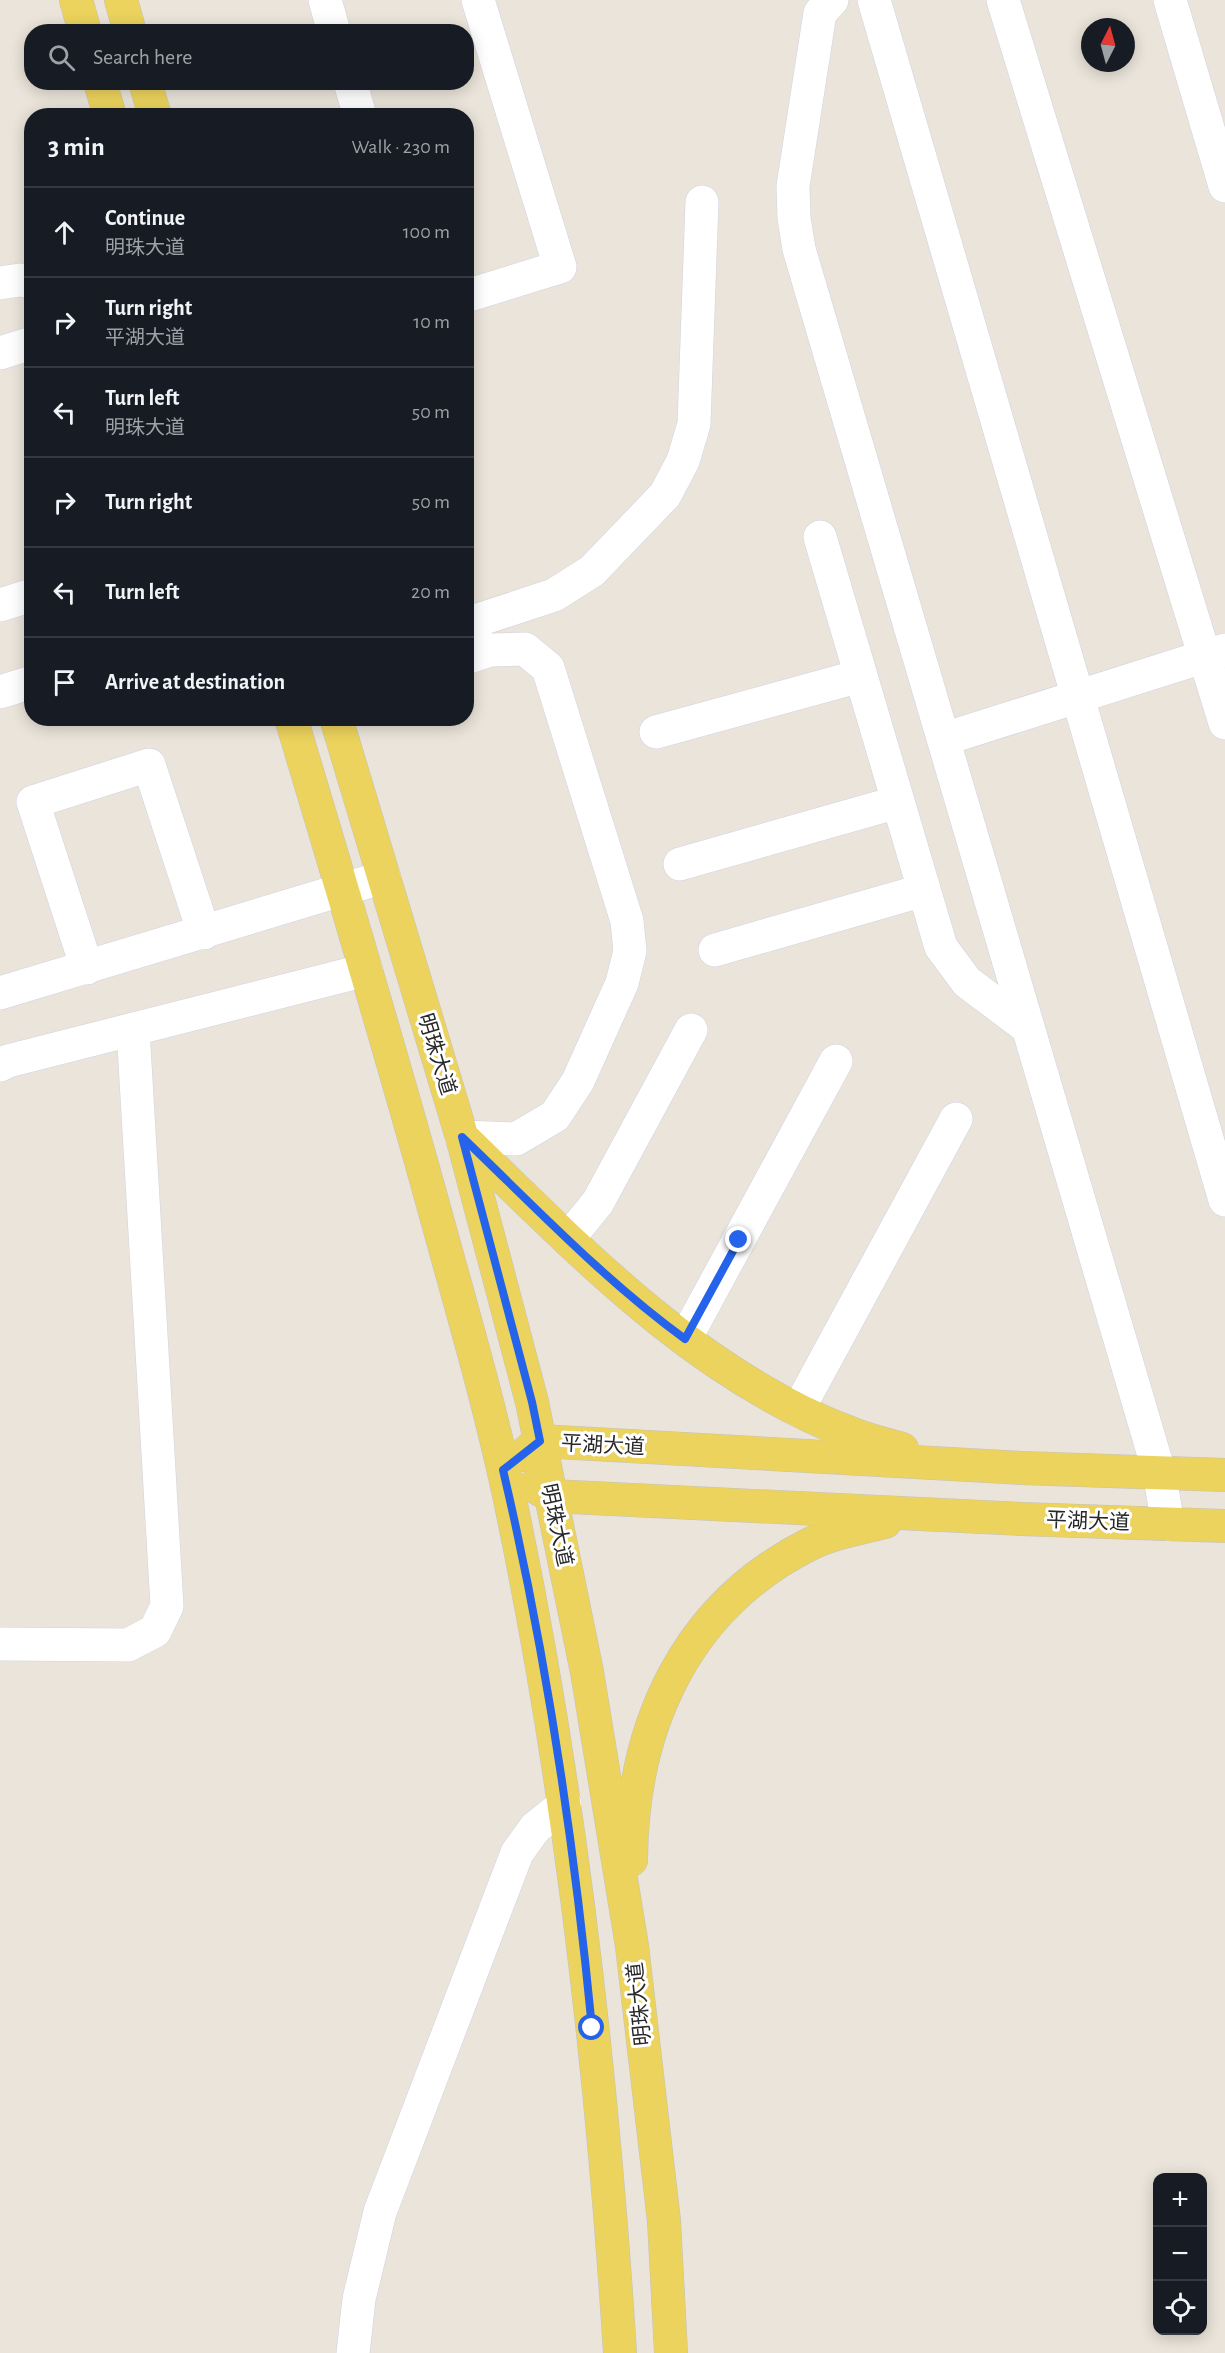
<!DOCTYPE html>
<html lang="en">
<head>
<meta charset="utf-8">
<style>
	:root { --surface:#171b24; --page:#20242c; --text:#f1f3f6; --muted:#9ea1a6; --line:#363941 }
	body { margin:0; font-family:"Alegreya Sans","Noto Sans SC",sans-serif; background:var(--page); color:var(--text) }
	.controls { position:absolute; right:18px; bottom:18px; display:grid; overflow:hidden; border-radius:12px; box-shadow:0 3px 15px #0003 }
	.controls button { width:54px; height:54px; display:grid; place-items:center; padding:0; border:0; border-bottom:2px solid var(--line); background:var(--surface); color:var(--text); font:30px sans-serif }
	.compass { position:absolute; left:1081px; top:18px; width:54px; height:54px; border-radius:50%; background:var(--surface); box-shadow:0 3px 15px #0003; rotate:6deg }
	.stop { position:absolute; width:18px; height:18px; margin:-14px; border:4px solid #2563eb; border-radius:50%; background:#fff }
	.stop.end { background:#2563eb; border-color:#fff; box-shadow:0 2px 6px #0008 }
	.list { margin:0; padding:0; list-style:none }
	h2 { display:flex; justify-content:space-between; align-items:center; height:78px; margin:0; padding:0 24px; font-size:26px }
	h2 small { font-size:20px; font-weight:400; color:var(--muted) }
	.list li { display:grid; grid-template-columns:39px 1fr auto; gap:18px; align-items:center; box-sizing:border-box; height:90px; padding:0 24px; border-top:2px solid var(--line) }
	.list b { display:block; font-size:22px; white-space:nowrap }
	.list p { margin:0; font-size:20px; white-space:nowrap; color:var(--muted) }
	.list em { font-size:20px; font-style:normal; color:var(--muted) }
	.icon { flex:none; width:33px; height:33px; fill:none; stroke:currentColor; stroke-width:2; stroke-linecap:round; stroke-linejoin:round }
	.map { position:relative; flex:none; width:1225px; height:2353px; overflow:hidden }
	.search { position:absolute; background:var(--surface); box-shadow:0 3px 15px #0003; left:24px; top:24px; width:450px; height:66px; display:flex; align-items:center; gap:15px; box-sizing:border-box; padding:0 21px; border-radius:24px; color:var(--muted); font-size:22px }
	.panel { position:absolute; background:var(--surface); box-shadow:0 3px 15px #0003; left:24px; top:108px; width:450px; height:618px; border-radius:24px }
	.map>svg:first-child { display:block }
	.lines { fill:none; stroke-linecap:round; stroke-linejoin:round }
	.minor-casing { stroke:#d0d2e1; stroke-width:34 }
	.major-casing { stroke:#c3c3c3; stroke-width:34 }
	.minor { stroke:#fff; stroke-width:33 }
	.major { stroke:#ecd35d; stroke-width:33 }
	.route { stroke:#2563eb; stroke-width:8 }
	.labels { text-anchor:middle; stroke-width:6; stroke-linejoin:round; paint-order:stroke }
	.street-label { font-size:21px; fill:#282828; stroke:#fff }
</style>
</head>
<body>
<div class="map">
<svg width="1225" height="2353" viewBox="0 0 1225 2353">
	<rect width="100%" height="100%" fill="#eae4da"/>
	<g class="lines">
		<defs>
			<path id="minor" d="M325 0 334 32
				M832 0 820 13 793 186 794 218 799 249 1159 1472 1168 1524
				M874 0 1225 1200
				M1003 0 1225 723
				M1170 0 1225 186
				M350 82 360 116
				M0 283 20 280 32 282
				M466 296 560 267 478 0
				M0 353 32 343
				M820 537 941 947 967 982 1028 1028
				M0 605 32 595
				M466 624 554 595 592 571 665 495 683 461 694 424 702 202
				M0 692 32 682
				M656 732 860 676
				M944 739 1225 650
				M680 864 898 802
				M715 950 924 890
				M87 968 33 802 149 765 204 933
				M0 993 384 877
				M0 1065 8 1061 366 970
				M462 1137 516 1139 555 1116 578 1081 622 983 630 951 627 921 548 668 525 649 490 650 466 658
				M568 1239 598 1202 691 1030
				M685 1339 836 1061
				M798 1410 956 1119
				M0 1644 128 1645 155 1631 167 1606 133 1029
				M353 2353 359 2299 380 2212 517 1853 535 1828 565 1804"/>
			<path id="major" d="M76 0 85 32
				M121 0 130 32
				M100 82 110 116
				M145 82 155 116
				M291 718C341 885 391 1051 437 1219 462 1310 489 1402 509 1495 569 1778 602 2065 620 2353
				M336 718 462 1137 532 1402 551 1496 587 1672 632 1946 664 2221 671 2353
				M462 1137C579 1250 695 1374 850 1433 867 1440 885 1444 902 1449
				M523 1455 540 1441 1022 1468 1225 1475
				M534 1486 551 1496 1021 1519 1225 1526
				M631 1860C632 1725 686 1606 810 1544 833 1533 860 1528 885 1522"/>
		</defs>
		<use href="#minor" class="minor-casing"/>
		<use href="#major" class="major-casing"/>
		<use href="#minor" class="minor"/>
		<use href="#major" class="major"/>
	</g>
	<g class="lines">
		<path class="route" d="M592 2028C574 1841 546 1653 503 1470L540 1441 532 1402 462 1137C534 1206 604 1280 685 1339L739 1240"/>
	</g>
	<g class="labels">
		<g class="street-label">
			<text transform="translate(437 1054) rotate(73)" y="7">明珠大道</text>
			<text transform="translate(603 1445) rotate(3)" y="7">平湖大道</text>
			<text transform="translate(1088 1521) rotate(2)" y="7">平湖大道</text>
			<text transform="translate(557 1525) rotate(78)" y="7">明珠大道</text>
			<text transform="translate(639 2004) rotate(-96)" y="7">明珠大道</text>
		</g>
	</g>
</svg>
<div class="controls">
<button>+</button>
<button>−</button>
<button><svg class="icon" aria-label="locate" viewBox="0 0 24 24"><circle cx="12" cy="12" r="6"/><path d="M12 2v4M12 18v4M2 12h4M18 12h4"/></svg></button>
</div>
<svg class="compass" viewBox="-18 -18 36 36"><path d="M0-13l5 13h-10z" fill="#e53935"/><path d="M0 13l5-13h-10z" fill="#9ea1a6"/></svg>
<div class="stop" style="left:592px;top:2028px"></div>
<div class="stop end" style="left:739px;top:1240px"></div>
<div class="search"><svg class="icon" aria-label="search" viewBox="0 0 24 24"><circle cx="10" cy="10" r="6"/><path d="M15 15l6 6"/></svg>Search here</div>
<section class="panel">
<h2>3 min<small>Walk · 230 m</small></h2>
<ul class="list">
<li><svg class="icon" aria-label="ahead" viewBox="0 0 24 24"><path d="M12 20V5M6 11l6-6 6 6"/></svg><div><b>Continue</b><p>明珠大道</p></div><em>100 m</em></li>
<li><svg class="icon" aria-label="right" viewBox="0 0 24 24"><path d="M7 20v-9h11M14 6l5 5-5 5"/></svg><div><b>Turn right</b><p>平湖大道</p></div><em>10 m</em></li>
<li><svg class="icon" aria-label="left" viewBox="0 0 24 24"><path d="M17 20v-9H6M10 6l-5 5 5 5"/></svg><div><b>Turn left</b><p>明珠大道</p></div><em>50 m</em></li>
<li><svg class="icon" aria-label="right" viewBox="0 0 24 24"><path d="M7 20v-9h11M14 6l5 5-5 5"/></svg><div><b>Turn right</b></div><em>50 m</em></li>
<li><svg class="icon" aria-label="left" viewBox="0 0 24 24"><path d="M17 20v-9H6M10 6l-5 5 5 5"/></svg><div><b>Turn left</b></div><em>20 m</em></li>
<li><svg class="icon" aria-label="arrive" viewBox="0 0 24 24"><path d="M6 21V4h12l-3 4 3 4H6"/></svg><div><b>Arrive at destination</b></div></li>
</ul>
</section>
</div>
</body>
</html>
